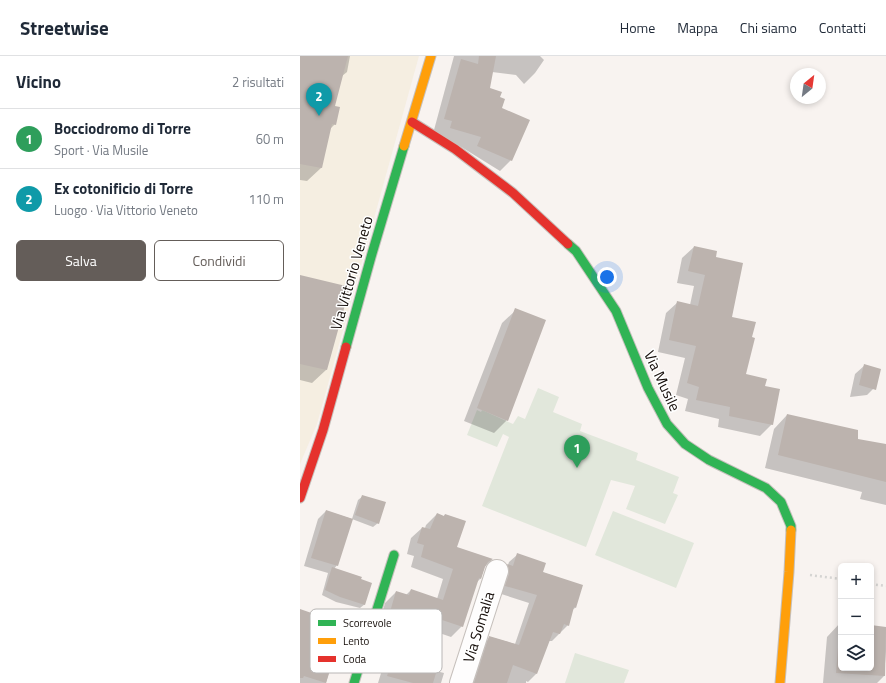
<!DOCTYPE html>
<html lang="it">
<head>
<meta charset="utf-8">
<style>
	:root { --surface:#fff; --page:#f6f6f7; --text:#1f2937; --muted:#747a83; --line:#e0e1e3; --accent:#645d59 }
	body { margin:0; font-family:"Titillium Web",sans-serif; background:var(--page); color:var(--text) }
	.controls { position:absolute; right:12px; bottom:12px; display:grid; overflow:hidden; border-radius:6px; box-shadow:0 2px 6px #0003 }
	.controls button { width:36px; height:36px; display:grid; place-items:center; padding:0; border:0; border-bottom:1px solid var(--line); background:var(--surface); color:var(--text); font:20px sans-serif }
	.compass { position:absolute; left:490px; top:12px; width:36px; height:36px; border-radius:50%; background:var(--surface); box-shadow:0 2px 6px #0003; rotate:29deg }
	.you { position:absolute; left:307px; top:221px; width:14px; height:14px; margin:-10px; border:3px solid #fff; border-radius:50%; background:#1a73e8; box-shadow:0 0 0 6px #1a73e833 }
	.badge { display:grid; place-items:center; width:26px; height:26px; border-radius:50%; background:var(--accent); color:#fff; font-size:13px; font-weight:700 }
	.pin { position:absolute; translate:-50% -33px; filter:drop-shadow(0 1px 2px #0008) }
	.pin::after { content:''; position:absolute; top:21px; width:14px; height:12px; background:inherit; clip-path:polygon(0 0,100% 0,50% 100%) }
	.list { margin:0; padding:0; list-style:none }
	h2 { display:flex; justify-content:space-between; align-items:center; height:52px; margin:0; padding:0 16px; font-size:17px }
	h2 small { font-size:13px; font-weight:400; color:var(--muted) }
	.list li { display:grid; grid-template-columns:26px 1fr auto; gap:12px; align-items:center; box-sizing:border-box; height:60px; padding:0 16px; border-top:1px solid var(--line) }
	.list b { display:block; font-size:15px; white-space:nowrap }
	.list p { margin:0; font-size:13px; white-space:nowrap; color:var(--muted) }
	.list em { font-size:13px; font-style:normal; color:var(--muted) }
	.actions { display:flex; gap:8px; padding:12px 16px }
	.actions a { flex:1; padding:9px 0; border:1px solid var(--accent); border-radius:6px; text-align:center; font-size:14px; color:var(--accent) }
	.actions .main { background:var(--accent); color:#fff }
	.icon { flex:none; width:22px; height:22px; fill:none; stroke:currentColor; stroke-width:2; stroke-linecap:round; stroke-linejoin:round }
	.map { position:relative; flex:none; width:586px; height:627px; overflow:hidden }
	header { display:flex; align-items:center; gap:24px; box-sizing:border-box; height:56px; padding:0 20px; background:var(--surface); border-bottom:1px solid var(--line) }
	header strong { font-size:19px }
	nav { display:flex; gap:22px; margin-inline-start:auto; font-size:14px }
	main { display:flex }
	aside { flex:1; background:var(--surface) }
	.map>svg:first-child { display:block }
	.industrial { fill:#f5eee1 }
	.green { fill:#e1e7db }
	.shadow { fill:#0003 }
	.building { fill:#bcb3ae }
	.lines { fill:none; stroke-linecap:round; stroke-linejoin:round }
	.street-casing { stroke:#c6c0bc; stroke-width:24 }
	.fast-casing { stroke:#c6c0bc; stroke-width:11 }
	.slow-casing { stroke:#c6c0bc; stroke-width:11 }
	.jam-casing { stroke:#c6c0bc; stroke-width:11 }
	.path { stroke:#d5d4d2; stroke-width:2.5; stroke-dasharray:2 3; stroke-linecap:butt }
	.street { stroke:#fefdfd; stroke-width:22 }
	.fast { stroke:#30b455; stroke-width:9 }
	.slow { stroke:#ff9f0a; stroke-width:9 }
	.jam { stroke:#e5322d; stroke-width:9 }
	.labels { text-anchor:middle; stroke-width:3; stroke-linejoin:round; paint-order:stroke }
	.street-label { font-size:15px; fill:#140c08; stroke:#fff }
	.key { fill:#fff; stroke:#b8b6b5; stroke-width:1 }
	.key-label { font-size:11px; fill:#140c08 }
</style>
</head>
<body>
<header>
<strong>Streetwise</strong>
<nav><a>Home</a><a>Mappa</a><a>Chi siamo</a><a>Contatti</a></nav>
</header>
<main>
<aside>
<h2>Vicino<small>2 risultati</small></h2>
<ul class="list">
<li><span class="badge" style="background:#2e9e5b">1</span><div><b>Bocciodromo di Torre</b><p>Sport · Via Musile</p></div><em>60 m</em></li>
<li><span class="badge" style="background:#0f9aa8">2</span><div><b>Ex cotonificio di Torre</b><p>Luogo · Via Vittorio Veneto</p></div><em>110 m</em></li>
</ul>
<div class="actions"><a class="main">Salva</a><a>Condividi</a></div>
</aside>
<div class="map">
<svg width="586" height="627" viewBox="0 0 586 627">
	<rect width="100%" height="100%" fill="#f8f3f0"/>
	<path class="industrial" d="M0 0H119L17 368 0 408Z"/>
	<path class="green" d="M238 332 259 341 253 356 282 368 280 375 338 397 336 404 379 421 373 437 378 439 365 468 326 453 335 430 311 424 286 491 182 450 209 381 203 378 197 391 167 379 177 354 181 356 182 354 213 368 218 360 225 363Z
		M313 455 394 487 376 532 295 499Z
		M275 597 329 614 324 627H265Z"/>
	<path class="shadow" d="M0 0H50L47 16 42 20 34 51 35 68 29 74 21 112 7 125 0 124Z
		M154 0H240L244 4 235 17 224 28 216 19 192 16 189 33 199 42 211 104 200 115 134 74Z
		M394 191 415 202 431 261 451 281 445 319 464 331 472 368 460 380 418 371 419 363 385 355 388 343 376 339 385 302 358 296 366 257 378 246 390 249 394 230 377 227 382 202Z
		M0 220 26 314 12 327 0 324Z
		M216 254 207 364 194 377 164 365 202 267Z
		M565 309 576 330 567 339 550 341 555 318Z
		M487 359 557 384 586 389V449L560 443 562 436 465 412 474 373Z
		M63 440 78 467 73 471 52 463 37 509 34 513 65 548 60 552 36 546 22 539 28 517 4 510 18 463 26 455 52 463 58 444Z
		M137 458 143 461 145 459 155 491 192 504 184 511 181 522 176 527 162 570 151 581 119 570 114 575 105 572 104 576 93 587 76 581 85 547 96 536 106 539 111 534 137 543 143 523 111 511 114 500 107 498 111 482 122 472H125L126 469Z
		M217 499 242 516 282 530 275 552 272 554 268 569 252 585H248L236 618 228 626 226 625V627H169L182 589 190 581 215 588 229 547 198 537 200 516 207 509H208L209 506Z
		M0 554 10 598 32 605 26 627H0Z
		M540 567 541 612H571V570L586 572V595L584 620 577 627H523L527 581Z
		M97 591 139 605 136 615 144 617 141 627H78L86 601Z"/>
	<path class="building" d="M0 0H48L35 50 40 51 36 69 32 68 22 112 0 108Z
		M179 0H196L190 32 202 36 200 41 205 43 202 52 230 64 212 105 177 90 181 81 150 72 152 65 144 63 161 3 178 8Z
		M394 190 417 195 416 201 443 207 432 261 456 266 452 281 455 282 446 318 467 323 465 330 480 333 473 369 429 360 430 351 396 344 399 331 387 327 396 290 369 284 377 245 398 250 405 219 388 215Z
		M0 219 50 231 27 314 0 308Z
		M215 252 246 264 208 365 177 352Z
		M564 308 581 313 576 334 559 329Z
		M487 358 558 374V383L586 388V426L478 399Z
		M62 439 86 446 79 468 55 459Z
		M26 454 53 463 38 510 11 502Z
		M137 457 144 460 145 458 166 465 157 491 193 503 188 506 185 511 181 523 179 522 163 571 127 559 126 565 111 560 105 577 86 570 96 535 109 539 111 533 143 544 153 513 121 501 124 489 117 487 122 471 130 473Z
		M217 497 246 507 243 516 283 529 276 552 274 551 269 570 264 568 260 578 253 576 237 618 213 609 207 627H174L189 580 219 589 237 539 205 530 209 518V513L207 508 213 510Z
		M32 511 62 521 61 523 72 527 65 549 40 541 25 534Z
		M0 553 23 561 11 597 33 605 26 627 4 620 3 622H0Z
		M540 566H541V612H571V569L586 571 585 620 536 617Z
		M97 590 140 604 133 627H113L87 620Z"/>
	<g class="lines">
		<defs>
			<path id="street" d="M161 627 197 515"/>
			<path id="fast" d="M268 188 276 195 316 255 348 332 367 368 385 388 409 404 466 432 481 446 491 470V474
				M46 291 71 201 104 90
				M54 627 94 499"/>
			<path id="slow" d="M104 90 131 0
				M480 627 489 516 491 474"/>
			<path id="jam" d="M112 66 155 93 213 137 268 188
				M0 442 23 374 46 291"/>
		</defs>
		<use href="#street" class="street-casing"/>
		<use href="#fast" class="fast-casing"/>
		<use href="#slow" class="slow-casing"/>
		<use href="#jam" class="jam-casing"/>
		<path class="path" d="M510 519 541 523
			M571 528 586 530"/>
		<use href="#street" class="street"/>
		<use href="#fast" class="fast"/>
		<use href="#slow" class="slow"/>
		<use href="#jam" class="jam"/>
	</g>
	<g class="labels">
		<g class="street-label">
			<text transform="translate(52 217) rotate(-74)" y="5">Via Vittorio Veneto</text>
			<text transform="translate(362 325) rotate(65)" y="5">Via Musile</text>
			<text transform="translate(179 571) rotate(-73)" y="5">Via Somalia</text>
		</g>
	</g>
	<rect x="10" y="553" width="132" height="64" rx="6" class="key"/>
	<rect x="18" y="564" width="18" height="6" fill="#30b455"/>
	<rect x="18" y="582" width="18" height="6" fill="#ff9f0a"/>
	<rect x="18" y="600" width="18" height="6" fill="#e5322d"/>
	<g class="key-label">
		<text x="43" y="571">Scorrevole</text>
		<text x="43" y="589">Lento</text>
		<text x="43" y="607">Coda</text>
	</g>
</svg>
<div class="controls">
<button>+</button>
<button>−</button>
<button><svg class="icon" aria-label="layers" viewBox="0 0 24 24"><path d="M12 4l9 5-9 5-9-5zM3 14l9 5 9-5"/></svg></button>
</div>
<svg class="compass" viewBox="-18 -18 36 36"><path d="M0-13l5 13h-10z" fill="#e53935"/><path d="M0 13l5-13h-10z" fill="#747a83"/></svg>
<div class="you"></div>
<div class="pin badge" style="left:277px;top:412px;background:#2e9e5b">1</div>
<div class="pin badge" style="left:19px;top:60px;background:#0f9aa8">2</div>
</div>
</main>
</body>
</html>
